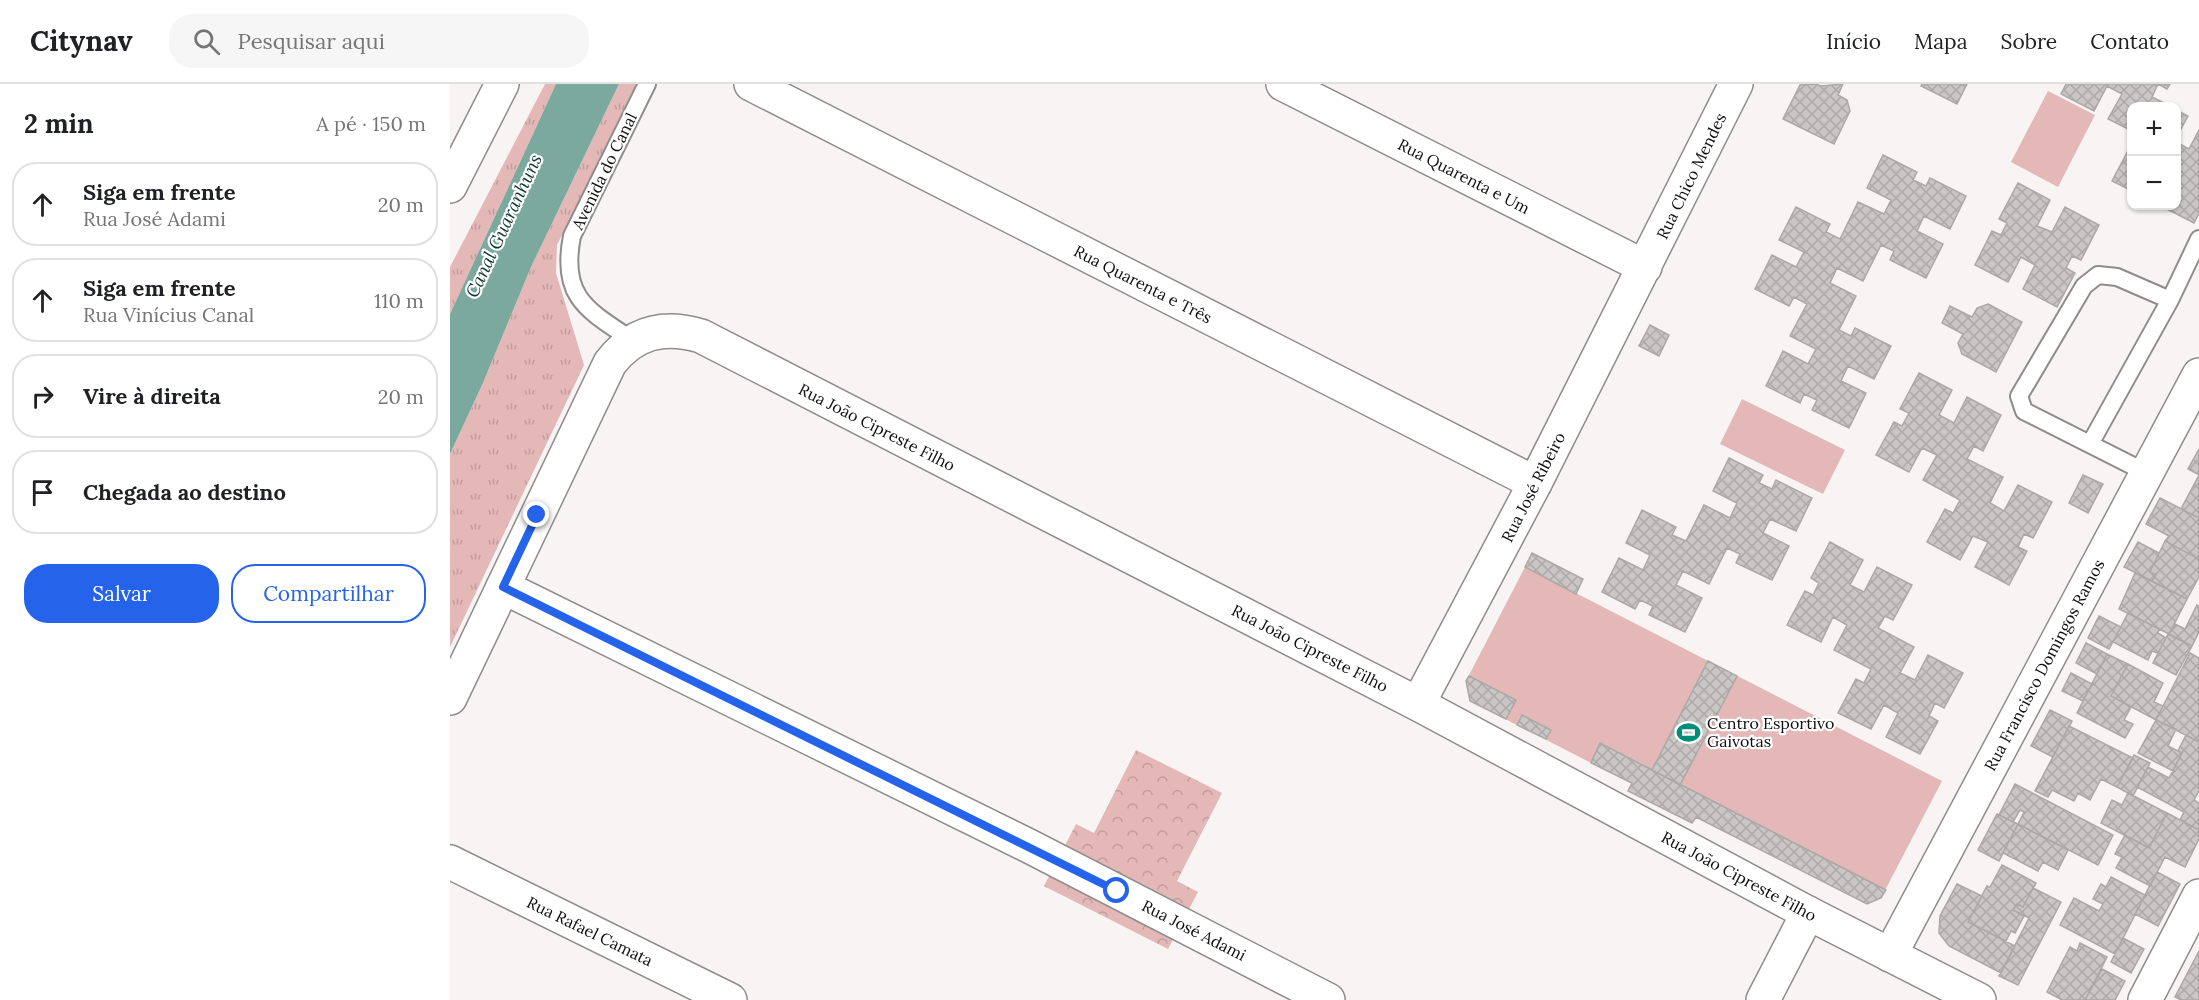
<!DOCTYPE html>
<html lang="pt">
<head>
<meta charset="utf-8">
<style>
	:root { --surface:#fff; --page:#f6f6f6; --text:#202124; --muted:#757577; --line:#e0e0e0; --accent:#2563eb }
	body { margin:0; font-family:Lora,serif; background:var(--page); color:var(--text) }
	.controls { position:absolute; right:18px; top:18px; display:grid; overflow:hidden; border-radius:12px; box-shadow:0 2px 4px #0004 }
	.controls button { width:54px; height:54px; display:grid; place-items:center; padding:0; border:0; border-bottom:2px solid var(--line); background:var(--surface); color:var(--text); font:30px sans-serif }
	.stop { position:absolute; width:18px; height:18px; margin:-14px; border:4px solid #2563eb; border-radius:50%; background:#fff }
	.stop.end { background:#2563eb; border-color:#fff; box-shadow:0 2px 6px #0008 }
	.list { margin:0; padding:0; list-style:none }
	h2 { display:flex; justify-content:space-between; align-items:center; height:78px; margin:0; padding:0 24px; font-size:26px }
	h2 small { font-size:20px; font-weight:400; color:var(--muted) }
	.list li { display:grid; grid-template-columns:39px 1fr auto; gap:18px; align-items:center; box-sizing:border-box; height:84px; margin:0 12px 12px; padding:0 12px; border:2px solid var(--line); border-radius:24px }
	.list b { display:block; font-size:22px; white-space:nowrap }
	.list p { margin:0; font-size:20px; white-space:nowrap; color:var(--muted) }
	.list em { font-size:20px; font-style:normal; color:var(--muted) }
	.actions { display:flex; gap:12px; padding:18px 24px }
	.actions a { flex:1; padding:14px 0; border:2px solid var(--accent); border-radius:24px; text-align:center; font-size:21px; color:var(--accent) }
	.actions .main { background:var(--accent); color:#fff }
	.icon { flex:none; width:33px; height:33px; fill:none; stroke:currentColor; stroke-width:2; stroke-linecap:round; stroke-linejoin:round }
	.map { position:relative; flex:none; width:1749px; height:916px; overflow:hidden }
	header { display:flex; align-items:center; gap:36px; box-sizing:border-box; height:84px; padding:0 30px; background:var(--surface); border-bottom:2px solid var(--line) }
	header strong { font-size:28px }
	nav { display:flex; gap:33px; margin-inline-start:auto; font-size:21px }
	.search { width:420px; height:54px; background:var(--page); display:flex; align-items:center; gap:15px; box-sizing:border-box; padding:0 21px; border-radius:24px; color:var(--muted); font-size:22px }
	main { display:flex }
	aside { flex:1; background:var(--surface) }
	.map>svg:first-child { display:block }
	.grass { fill:url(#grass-tufts) }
	.park { fill:url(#park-crowns) }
	.pitch { fill:#e3b8b7 }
	.water { fill:#7ca99d }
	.building { fill:url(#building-cross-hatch); stroke:#aca8a8; stroke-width:1.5 }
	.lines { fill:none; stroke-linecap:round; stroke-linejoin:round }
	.lane-casing { stroke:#8f8c8c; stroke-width:20 }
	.street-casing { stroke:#8f8c8c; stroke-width:36 }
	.secondary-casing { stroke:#8f8c8c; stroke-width:36 }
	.lane { stroke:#fff; stroke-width:16 }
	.street { stroke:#fff; stroke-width:33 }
	.secondary { stroke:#fff; stroke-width:33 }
	.route { stroke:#2563eb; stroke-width:8 }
	.labels { text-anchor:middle; stroke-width:4.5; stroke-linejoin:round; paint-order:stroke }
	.street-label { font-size:16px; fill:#0f0e0e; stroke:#fff }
	.poi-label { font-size:16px; fill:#0f0e0e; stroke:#fff; text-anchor:start }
	.water-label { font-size:18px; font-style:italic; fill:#0b362d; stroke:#fff }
</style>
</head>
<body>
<header>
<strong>Citynav</strong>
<div class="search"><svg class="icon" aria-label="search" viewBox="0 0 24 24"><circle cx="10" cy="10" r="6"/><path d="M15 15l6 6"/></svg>Pesquisar aqui</div>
<nav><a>Início</a><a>Mapa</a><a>Sobre</a><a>Contato</a></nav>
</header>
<main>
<aside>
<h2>2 min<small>A pé · 150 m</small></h2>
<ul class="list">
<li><svg class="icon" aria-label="ahead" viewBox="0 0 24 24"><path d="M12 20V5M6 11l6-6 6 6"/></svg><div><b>Siga em frente</b><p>Rua José Adami</p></div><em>20 m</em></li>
<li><svg class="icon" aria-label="ahead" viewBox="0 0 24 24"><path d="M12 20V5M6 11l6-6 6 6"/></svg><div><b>Siga em frente</b><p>Rua Vinícius Canal</p></div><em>110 m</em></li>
<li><svg class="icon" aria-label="right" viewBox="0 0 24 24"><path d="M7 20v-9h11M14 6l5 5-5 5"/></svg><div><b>Vire à direita</b></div><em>20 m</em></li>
<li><svg class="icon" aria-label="arrive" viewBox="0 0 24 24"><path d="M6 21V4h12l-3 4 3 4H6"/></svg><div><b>Chegada ao destino</b></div></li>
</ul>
<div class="actions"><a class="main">Salvar</a><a>Compartilhar</a></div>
</aside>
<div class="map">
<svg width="1749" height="916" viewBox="0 0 1749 916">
	<defs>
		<pattern id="grass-tufts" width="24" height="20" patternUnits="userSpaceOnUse" patternTransform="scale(1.5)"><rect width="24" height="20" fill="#e3b8b7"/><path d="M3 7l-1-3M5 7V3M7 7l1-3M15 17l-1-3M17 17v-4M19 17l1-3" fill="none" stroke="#c29d9c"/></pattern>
		<pattern id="park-crowns" width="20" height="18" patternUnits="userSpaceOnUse" patternTransform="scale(1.5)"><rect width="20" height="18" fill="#e3b8b7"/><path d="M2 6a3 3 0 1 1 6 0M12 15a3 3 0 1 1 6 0" fill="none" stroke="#c29d9c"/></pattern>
		<pattern id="building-cross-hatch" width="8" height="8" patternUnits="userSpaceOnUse" patternTransform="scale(1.5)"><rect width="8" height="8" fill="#cac6c6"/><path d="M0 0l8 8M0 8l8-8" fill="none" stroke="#aca9a9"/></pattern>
	</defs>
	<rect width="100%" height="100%" fill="#f8f4f4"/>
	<path class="grass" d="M95 0H106L0 230V183Z
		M169 0H186L107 161 106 189 134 281 0 563V370L33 299 81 183Z"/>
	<path class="park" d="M686 666 772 709 727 797 748 808 718 865 594 802 626 740 644 749Z"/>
	<path class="pitch" d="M1598 7 1645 31 1608 103 1561 78Z
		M1292 315 1395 366 1373 410 1270 360Z
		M1075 483 1492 697 1431 814 1417 820 1020 617 1016 597Z"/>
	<path class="water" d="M106 0H169L81 183 33 299 0 370V230Z"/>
	<path class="building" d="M1366 0 1371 2 1393 0 1388 11 1397 16 1400 27 1384 60 1333 35 1350 1Z
		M1472 0H1517L1507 20 1471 2Z
		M1616 0H1720L1717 5 1708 0 1702 13 1720 22H1682V47L1658 35 1672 10 1657 2 1644 27 1611 10Z
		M1726 26 1738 32 1726 54Z
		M1749 46V129L1744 139 1711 122H1726V58L1739 65Z
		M1680 63 1682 64V107L1662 97Z
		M1433 71 1467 88 1463 96 1476 102 1480 94 1516 112 1500 145 1474 132 1467 147 1493 160 1476 194 1440 176 1444 167 1431 161 1413 197 1387 184 1380 199 1406 212 1389 246 1401 252 1405 244 1441 262 1424 295 1398 282 1391 297 1416 309 1399 344 1362 326 1367 316 1354 310 1350 319 1316 302 1333 267 1358 280 1366 265 1340 252 1357 220 1344 213 1339 222 1305 205 1322 171 1346 183 1354 168 1329 156 1346 123 1380 140 1376 148 1390 155 1408 118 1434 130 1441 116 1417 104Z
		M1568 99 1600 116 1587 142 1602 148 1615 123 1649 141 1631 176 1622 172 1616 184 1625 189 1607 223 1573 205 1585 181 1571 173 1558 198 1525 181 1542 147 1551 151 1557 139 1549 135Z
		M1538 220 1572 238 1546 288 1512 270 1508 259 1513 250 1492 239 1500 222 1522 233 1527 224Z
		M1200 241 1219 251 1209 272 1189 262Z
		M1469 289 1502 306 1489 331 1504 339 1517 313 1551 331 1533 367 1524 362 1517 375 1553 393 1540 419 1554 427 1568 401 1602 418 1583 454 1574 450 1568 463 1577 467 1559 501 1525 483 1538 458 1523 452 1510 476 1477 458 1495 425 1503 429 1510 416 1473 396 1487 371 1472 364 1459 388 1426 371 1444 338 1452 342 1459 329 1450 325Z
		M1749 365V391L1738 385Z
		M1279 374 1313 391 1309 399 1322 405 1326 396 1362 414 1346 447 1320 435 1313 449 1339 462 1322 496 1286 479 1290 470 1277 464 1259 500 1233 487 1226 501 1252 514 1235 548 1199 531 1203 522 1190 516 1185 525 1152 508 1169 474 1193 486 1200 471 1176 459 1192 426 1226 443 1222 451 1236 457 1254 421 1280 434 1287 419 1263 407Z
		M1633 391 1653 400 1638 429 1619 419Z
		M1749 391V434L1731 425Z
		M1710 414 1749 434V475L1715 457 1719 452 1696 440Z
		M1715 457 1749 475V493L1737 515 1702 497 1706 491 1700 488Z
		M1380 458 1413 476 1400 501 1414 508 1427 483 1462 501 1443 536 1435 532 1428 544 1464 563 1450 589 1465 596 1478 571 1513 589 1494 624 1485 619 1479 632 1488 637 1470 670 1436 653 1448 629 1434 621 1421 645 1388 629 1406 595 1414 599 1421 585 1384 566 1397 541 1383 533 1371 558 1337 541 1355 507 1363 511 1369 499 1361 494Z
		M1688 458 1709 469 1700 488 1706 491 1702 497 1674 483Z
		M1082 469 1133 495 1126 510 1075 483Z
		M1685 489 1737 515 1719 550 1669 525Z
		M1747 521 1749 522V548L1742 562 1719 550 1725 540 1735 545Z
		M1678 529 1709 545 1708 549 1716 554 1708 569 1702 567 1698 576 1663 558Z
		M1649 532 1671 543 1659 565 1638 554Z
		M1718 550 1742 562 1726 591 1703 579Z
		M1636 559 1657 570 1647 590 1626 579Z
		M1740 569 1749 574V658L1706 636Z
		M1657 570 1678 580 1661 612 1681 623 1674 636 1683 640 1675 654 1627 629Z
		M1258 577 1287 592 1230 701 1202 686Z
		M1678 580 1713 599 1704 618 1713 622 1706 636 1661 612Z
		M1621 589 1642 600 1633 617 1612 607Z
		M1019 592 1066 616 1056 635 1020 617 1016 597Z
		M1600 626 1622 637 1603 673 1581 662Z
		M1072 631 1101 646 1096 655 1067 641Z
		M1706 636 1726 645 1718 662 1732 669 1723 687 1688 669Z
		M1619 642 1683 674 1667 703 1651 695 1640 716 1628 709 1624 717 1602 706 1598 713 1585 707Z
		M1736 651 1749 658V707L1744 716 1749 719V746L1730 736 1734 728 1687 703 1698 683 1719 694 1732 669 1728 667Z
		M1150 659 1202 686 1436 806 1431 814 1417 820 1246 733 1242 739 1178 707 1182 699 1141 679Z
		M1684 671 1700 679 1683 712 1667 703Z
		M1565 700 1663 751 1648 781 1568 740 1574 728 1570 726 1563 738 1549 731Z
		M1678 709 1717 729 1699 764 1651 739 1662 716 1672 721Z
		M1717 729 1749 746V755L1735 783 1715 773 1700 802 1666 784 1672 773 1665 770 1675 751 1699 764Z
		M1547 730 1568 740 1549 777 1528 766Z
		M1568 740 1618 766 1608 786 1593 778 1588 787 1553 769Z
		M1552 781 1586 799 1573 823 1567 820 1563 826 1574 832 1565 849 1561 847 1556 857 1518 838 1537 802 1540 803Z
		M1707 788 1730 800 1708 842 1685 830Z
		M1661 793 1695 811 1665 870 1610 841 1624 814 1649 827 1653 820 1643 815 1651 800 1656 803Z
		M1507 800 1532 812 1518 838 1565 862 1551 889 1499 862 1489 849 1490 832Z
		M1583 804 1611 818 1568 901 1549 892 1579 834 1563 826 1567 820 1573 823Z
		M1673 854 1694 865 1681 889 1661 878Z
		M1630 859 1657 873 1635 916H1612L1597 908 1620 863 1627 867Z
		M1749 867V916H1731L1725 913Z
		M1652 885 1675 897 1665 916H1635Z"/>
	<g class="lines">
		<defs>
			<path id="lane" d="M182 256C137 226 110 213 122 152L197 0
				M1640 360 1720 216 1749 155
				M1697 389 1574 327 1569 312 1634 202 1648 191 1667 193 1720 216"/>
			<path id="street" d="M301 0 1085 399
				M833 0 1195 183
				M0 102 52 0
				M53 503 577 761 878 916
				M0 778 280 916
				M1440 871 1749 291
				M1313 916 1358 829
				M1695 916 1749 812"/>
			<path id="secondary" d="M0 614 160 279C184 248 214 241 251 252L968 620 1358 829 1529 916
				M968 620 1085 399 1286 0"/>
		</defs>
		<use href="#lane" class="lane-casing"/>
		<use href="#street" class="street-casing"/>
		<use href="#secondary" class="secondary-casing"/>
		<use href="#lane" class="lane"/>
		<use href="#street" class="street"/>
		<use href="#secondary" class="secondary"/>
	</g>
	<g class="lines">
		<path class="route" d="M87 431 53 503 667 807"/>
	</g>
	<defs>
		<symbol id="stadium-bare" viewBox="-9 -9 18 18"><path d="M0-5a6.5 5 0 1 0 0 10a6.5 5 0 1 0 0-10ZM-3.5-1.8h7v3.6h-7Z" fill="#018e78" stroke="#fff" stroke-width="2.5" paint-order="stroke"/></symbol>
	</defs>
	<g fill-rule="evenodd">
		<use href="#stadium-bare" x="1222" y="632" width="33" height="33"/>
	</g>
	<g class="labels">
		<g class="street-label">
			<text transform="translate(154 87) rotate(-64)" y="6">Avenida do Canal</text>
			<text transform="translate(1014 92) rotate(27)" y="6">Rua Quarenta e Um</text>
			<text transform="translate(1241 92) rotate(-64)" y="6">Rua Chico Mendes</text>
			<text transform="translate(693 200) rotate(27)" y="6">Rua Quarenta e Três</text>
			<text transform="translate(427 343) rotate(27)" y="6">Rua João Cipreste Filho</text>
			<text transform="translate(1083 403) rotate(-63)" y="6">Rua José Ribeiro</text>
			<text transform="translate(860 564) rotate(27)" y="6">Rua João Cipreste Filho</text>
			<text transform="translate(1594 581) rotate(-62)" y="6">Rua Francisco Domingos Ramos</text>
			<text transform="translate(1289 792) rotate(28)" y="6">Rua João Cipreste Filho</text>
			<text transform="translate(744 846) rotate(27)" y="6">Rua José Adami</text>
			<text transform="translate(140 847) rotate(26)" y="6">Rua Rafael Camata</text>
		</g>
		<g class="poi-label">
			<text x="1257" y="645">Centro Esportivo<tspan x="1257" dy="18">Gaivotas</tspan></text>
		</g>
		<g class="water-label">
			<text transform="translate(54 142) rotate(-65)" y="6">Canal Guaranhuns</text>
		</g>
	</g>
</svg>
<div class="controls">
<button>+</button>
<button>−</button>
</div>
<div class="stop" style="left:667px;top:807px"></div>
<div class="stop end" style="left:87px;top:431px"></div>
</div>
</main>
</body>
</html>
